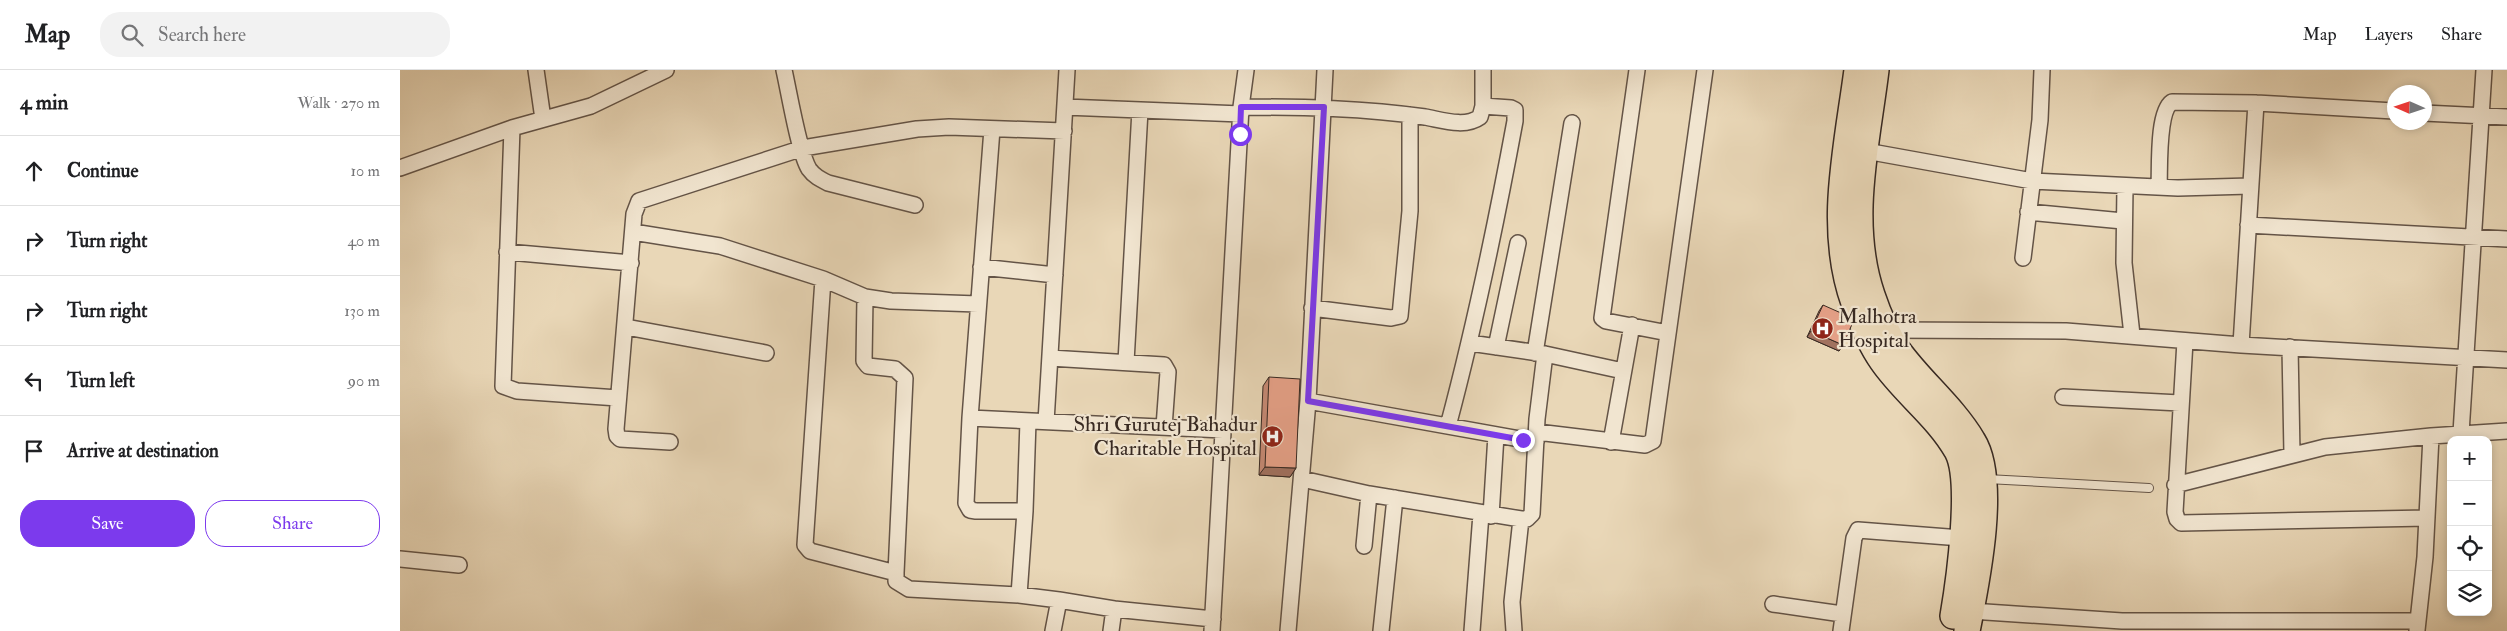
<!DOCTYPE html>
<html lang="en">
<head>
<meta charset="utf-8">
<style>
	:root { --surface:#fff; --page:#f2f2f2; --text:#202124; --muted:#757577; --line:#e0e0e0; --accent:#7c3aed }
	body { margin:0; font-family:"IM FELL Double Pica",serif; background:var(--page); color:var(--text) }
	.controls { position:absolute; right:15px; bottom:15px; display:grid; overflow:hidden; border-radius:10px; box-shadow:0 2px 8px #0003 }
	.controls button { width:45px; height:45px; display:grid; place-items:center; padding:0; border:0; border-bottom:1px solid var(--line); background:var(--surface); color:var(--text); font:25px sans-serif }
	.compass { position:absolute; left:1987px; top:15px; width:45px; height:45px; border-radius:50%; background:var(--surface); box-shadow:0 2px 8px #0003; rotate:273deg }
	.stop { position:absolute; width:15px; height:15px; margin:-11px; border:4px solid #7c3aed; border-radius:50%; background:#fff }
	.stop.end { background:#7c3aed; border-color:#fff; box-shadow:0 1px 5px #0008 }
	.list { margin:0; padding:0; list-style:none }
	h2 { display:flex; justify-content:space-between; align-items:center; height:65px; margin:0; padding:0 20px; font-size:21px }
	h2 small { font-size:16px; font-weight:400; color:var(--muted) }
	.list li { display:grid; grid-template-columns:32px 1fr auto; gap:15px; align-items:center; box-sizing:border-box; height:70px; padding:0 20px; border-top:1px solid var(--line) }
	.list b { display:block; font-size:19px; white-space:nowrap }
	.list em { font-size:16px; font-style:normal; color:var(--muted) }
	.actions { display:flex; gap:10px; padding:15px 20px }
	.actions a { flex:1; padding:11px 0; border:1px solid var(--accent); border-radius:20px; text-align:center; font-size:18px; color:var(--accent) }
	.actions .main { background:var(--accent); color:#fff }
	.icon { flex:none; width:28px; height:28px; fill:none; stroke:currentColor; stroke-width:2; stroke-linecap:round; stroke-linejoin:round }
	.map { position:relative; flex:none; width:2107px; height:561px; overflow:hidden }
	header { display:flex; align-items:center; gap:30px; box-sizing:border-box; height:70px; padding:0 25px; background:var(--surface); border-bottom:1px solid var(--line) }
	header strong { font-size:24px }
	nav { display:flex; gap:28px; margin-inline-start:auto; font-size:18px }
	.search { width:350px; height:45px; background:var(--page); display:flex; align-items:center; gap:12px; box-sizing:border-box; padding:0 18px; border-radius:20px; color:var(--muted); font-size:19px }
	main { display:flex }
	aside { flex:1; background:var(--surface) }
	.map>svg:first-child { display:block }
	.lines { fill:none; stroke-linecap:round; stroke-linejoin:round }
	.service-casing { stroke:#645447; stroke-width:10 }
	.minor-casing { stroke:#645447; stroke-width:18 }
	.trunk-casing { stroke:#372922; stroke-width:28 }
	.service { stroke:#f1e5d0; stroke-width:8 }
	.minor { stroke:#f1e5d0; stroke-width:15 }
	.trunk { stroke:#e9d7b7; stroke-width:25 }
	.wall { fill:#c68a75; stroke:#372922 }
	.shaded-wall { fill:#a1715f; stroke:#372922 }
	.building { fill:#e6a188; stroke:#372922 }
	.route { stroke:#7c3aed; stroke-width:6 }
	.labels { text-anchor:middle; stroke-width:4.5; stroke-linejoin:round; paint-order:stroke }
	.poi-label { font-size:21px; fill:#372922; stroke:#f1e5d0; text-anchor:start }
</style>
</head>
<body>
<header>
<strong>Map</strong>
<div class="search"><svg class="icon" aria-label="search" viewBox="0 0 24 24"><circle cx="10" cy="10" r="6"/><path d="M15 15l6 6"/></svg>Search here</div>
<nav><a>Map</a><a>Layers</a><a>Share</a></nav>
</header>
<main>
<aside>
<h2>4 min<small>Walk · 270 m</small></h2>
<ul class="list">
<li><svg class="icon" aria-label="ahead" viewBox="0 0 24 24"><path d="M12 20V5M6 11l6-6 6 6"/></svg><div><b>Continue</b></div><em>10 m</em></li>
<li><svg class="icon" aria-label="right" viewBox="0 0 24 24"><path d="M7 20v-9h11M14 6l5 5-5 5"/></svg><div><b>Turn right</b></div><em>40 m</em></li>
<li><svg class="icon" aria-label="right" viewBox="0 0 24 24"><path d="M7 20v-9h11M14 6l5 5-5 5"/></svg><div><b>Turn right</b></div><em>130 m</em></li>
<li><svg class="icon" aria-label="left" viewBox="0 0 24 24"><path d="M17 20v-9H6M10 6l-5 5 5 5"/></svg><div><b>Turn left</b></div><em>90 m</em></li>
<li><svg class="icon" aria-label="arrive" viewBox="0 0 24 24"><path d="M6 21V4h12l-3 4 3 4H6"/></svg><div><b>Arrive at destination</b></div></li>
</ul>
<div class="actions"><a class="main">Save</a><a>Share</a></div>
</aside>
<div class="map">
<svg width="2107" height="561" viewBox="0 0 2107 561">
	<rect width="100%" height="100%" fill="#e9d7b7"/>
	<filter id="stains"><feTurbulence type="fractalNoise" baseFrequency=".004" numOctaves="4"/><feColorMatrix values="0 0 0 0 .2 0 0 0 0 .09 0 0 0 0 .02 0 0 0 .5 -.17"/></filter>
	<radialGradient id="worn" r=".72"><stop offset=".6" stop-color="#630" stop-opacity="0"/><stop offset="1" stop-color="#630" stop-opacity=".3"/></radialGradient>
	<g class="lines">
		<defs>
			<path id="service" d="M1587 409 1749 418"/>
			<path id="minor" d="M136 0 143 49
				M384 0C389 22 399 83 409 99 414 106 420 109 428 113L515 135
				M1237 0 1202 248 1206 251 1268 263
				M665 37 841 44
				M841 37C903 37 964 38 1025 47 1042 50 1065 58 1080 47L1083 36V0
				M2024 43 2107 47
				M112 58 103 316 117 321 218 328
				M592 59 570 348 566 433 570 440 576 441H625
				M1466 81 1632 111 1778 118 1850 116
				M0 98 112 58 191 36 266 0
				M1725 116 1724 193 1732 265
				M1759 117C1760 99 1757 42 1772 32L1856 33 1994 41
				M1628 142 1723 151
				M1848 155 2107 169
				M233 162 320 176 423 209 465 227 491 231 578 234
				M107 182 231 193
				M1623 188 1640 50 1642 0
				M581 197 655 205
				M423 209 405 475 410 481 496 503V511L509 519 619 525 659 530 653 561
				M465 227 464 291 468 296 495 299 505 308 496 503
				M912 238 991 248 1000 246 1010 141V45
				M226 257 366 283
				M1488 260 1666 261 1841 275 2107 290
				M1785 271 1775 442 1777 449 1781 453 2027 448
				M1070 273 1145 284 1223 301
				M1841 275 1856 33
				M1096 277 1118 173
				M1890 277 1892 384
				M1135 283 1172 53
				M650 288 764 295 768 302 764 357
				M726 292 740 40
				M1663 327 1780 333
				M908 331 1136 372
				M570 348 823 360
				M646 352 667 0
				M1048 356C1075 255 1096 154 1115 51V40L1111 38 1083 36
				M1137 362 1245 375 1253 371 1305 0
				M2061 363 2084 0
				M270 372 220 369 217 366 216 359 234 144 239 131 403 78 517 59 549 57 664 61
				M1211 372 1232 255
				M902 409 969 424 1121 449
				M1775 415 1925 377 2031 366 2107 361
				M1091 446 1096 365
				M964 476 969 424
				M0 489 59 495
				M619 525 625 441 628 351
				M659 530 714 539
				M1373 534 1442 544
				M1571 541 1722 551H2018
				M2017 560 2025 487 2031 366
				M711 561 714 539 813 549
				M812 561 841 37 846 0
				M888 561 908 331 925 0
				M981 561 995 428
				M1072 561 1081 444
				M1114 561 1112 532 1121 449H1127L1132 444 1137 349 1145 284
				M1441 561 1454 468 1458 460 1561 468"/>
			<path id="trunk" d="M1457 0C1447 77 1427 158 1454 233 1461 252 1470 274 1482 291 1504 323 1538 347 1557 381 1573 411 1559 511 1553 546
				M1476 0C1467 74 1447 152 1472 225 1478 243 1487 264 1498 280 1521 312 1553 337 1573 371 1598 411 1576 515 1567 561"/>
		</defs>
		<use href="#service" class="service-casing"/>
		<use href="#minor" class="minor-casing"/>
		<use href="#trunk" class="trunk-casing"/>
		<use href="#service" class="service"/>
		<use href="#minor" class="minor"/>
		<use href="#trunk" class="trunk"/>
	</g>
	<path class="wall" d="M1423 235 1443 275 1439 281 1407 267 1419 241Z
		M869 307 896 398 890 407 859 405 863 316Z"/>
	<path class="shaded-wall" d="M1411 261 1443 275 1439 281 1407 267Z
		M865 397 896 398 890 407 859 405Z"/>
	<path class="building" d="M1423 235 1450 247 1453 252 1443 275 1411 261Z
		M869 307 900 309 896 398 865 397Z"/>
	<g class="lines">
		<path class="route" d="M840 64 841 37H924L908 331 1123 370"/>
	</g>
	<defs>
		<symbol id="hospital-disc" viewBox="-11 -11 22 22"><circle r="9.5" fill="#8f2418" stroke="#f1e5d0"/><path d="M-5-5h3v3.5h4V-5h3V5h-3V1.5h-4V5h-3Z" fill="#fff"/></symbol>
	</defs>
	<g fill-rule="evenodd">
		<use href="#hospital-disc" x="1410" y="246" width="25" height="25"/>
		<use href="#hospital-disc" x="860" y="354" width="25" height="25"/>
	</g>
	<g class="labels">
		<g class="poi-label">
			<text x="1438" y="253">Malhotra<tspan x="1438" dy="24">Hospital</tspan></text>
			<text x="857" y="361" text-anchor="end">Shri Gurutej Bahadur<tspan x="857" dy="24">Charitable Hospital</tspan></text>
		</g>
	</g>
	<rect width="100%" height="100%" filter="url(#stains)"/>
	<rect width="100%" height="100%" fill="url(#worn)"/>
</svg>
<div class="controls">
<button>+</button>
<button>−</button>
<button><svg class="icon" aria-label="locate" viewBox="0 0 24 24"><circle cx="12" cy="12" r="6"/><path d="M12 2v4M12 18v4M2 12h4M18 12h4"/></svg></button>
<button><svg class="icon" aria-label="layers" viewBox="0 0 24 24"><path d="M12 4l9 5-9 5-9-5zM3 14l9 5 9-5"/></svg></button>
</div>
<svg class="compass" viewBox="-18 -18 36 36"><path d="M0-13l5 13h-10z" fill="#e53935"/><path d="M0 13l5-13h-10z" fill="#757577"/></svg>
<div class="stop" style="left:840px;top:64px"></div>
<div class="stop end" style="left:1123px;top:370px"></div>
</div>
</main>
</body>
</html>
